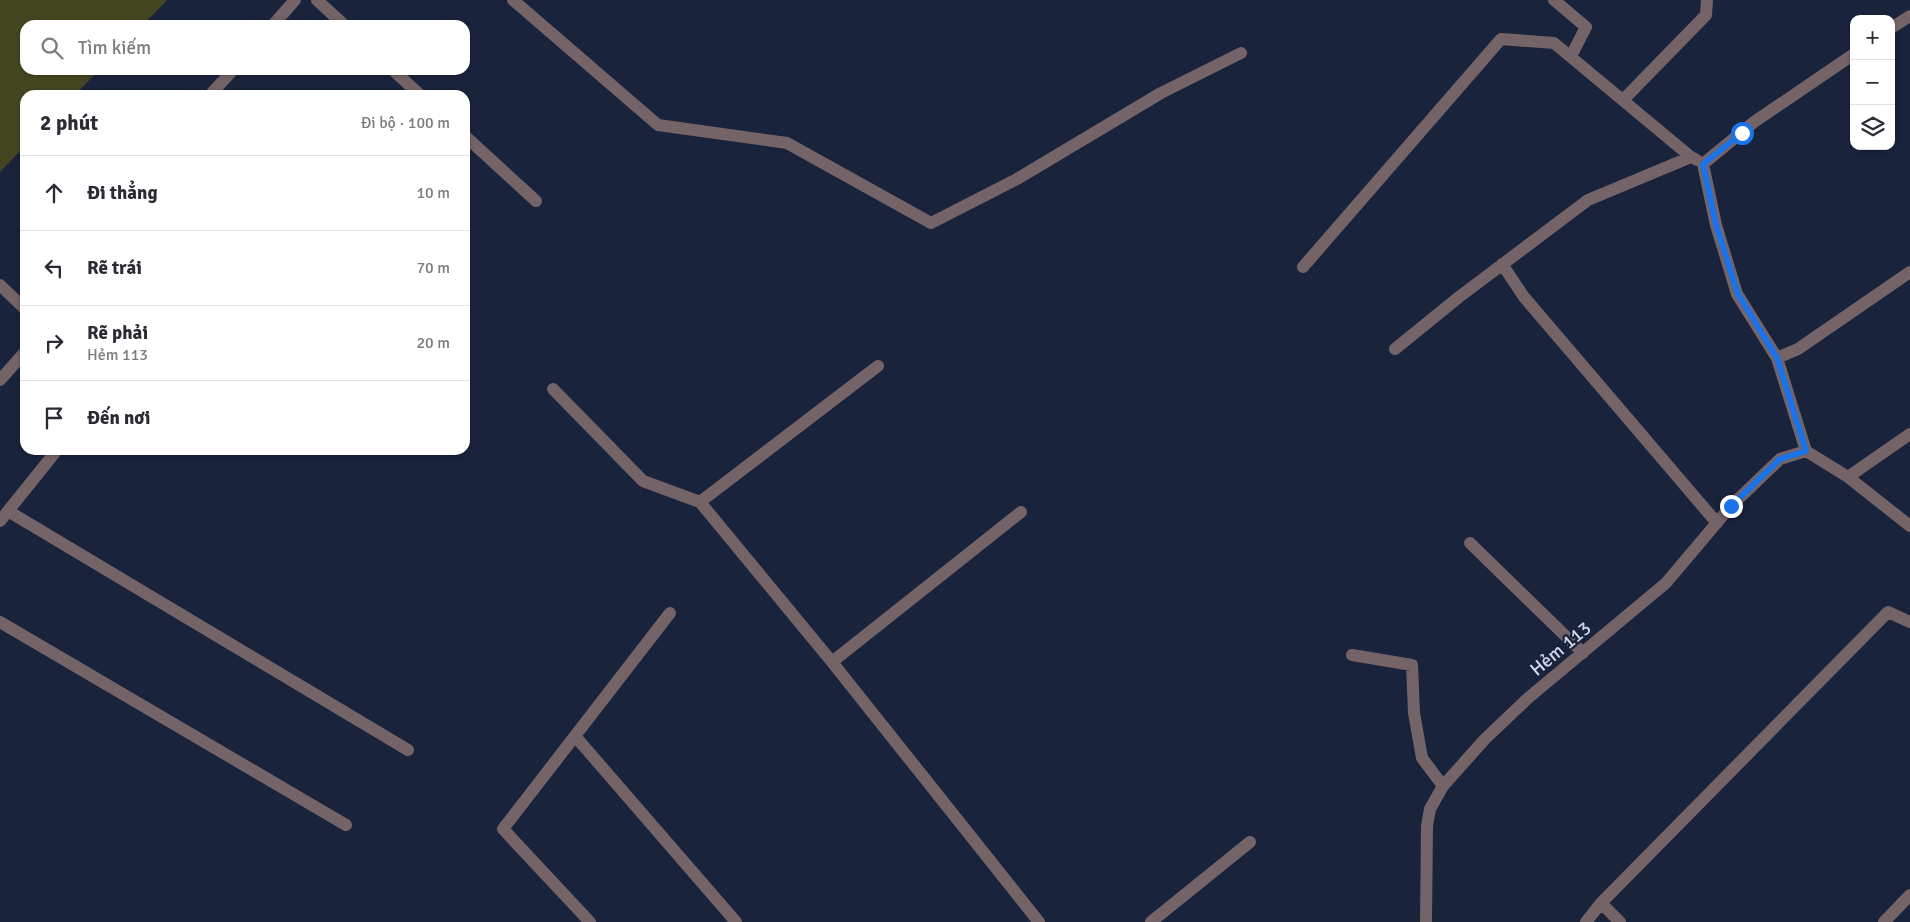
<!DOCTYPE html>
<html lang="vi">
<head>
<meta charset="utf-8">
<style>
	:root { --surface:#fff; --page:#f7f7f7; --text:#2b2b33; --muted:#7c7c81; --line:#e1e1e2 }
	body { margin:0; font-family:Signika,sans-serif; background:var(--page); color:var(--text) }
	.controls { position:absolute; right:15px; top:15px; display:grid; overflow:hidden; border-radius:10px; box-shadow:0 1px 4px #0004 }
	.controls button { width:45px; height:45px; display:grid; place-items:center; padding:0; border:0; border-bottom:1px solid var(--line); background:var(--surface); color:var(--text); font:25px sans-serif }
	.stop { position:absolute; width:15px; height:15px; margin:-11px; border:4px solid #1a73e8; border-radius:50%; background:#fff }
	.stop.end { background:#1a73e8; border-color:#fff; box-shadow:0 1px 5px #0008 }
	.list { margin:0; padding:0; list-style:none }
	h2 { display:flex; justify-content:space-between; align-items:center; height:65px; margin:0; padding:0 20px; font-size:21px }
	h2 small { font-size:16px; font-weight:400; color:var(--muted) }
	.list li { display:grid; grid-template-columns:32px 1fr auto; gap:15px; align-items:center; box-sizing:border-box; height:75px; padding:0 20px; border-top:1px solid var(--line) }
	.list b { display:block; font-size:19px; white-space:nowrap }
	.list p { margin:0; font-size:16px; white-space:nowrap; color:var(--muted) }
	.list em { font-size:16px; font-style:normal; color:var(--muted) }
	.icon { flex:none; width:28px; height:28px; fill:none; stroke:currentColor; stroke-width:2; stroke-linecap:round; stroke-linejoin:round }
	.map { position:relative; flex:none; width:1910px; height:922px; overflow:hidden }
	.search { position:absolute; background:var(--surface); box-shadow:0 1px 4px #0004; left:20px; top:20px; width:450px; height:55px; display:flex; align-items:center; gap:12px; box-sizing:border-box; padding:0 18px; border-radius:15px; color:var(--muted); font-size:19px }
	.panel { position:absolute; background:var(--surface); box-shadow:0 1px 4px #0004; left:20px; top:90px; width:450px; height:365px; border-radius:15px }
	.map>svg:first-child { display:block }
	.pitch { fill:#444621 }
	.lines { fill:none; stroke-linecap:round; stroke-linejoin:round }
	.minor { stroke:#746468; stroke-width:12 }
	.route { stroke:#1a73e8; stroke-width:6 }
	.labels { text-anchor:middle; stroke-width:4.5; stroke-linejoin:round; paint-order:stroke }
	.street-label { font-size:19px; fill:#d0d8e8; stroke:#19233b }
</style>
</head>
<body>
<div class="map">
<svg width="1910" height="922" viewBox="0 0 1910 922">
	<rect width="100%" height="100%" fill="#19233b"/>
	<path class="pitch" d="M0 0H167L143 25H25V70H99L75 95H25V146L0 172Z"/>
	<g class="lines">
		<path class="minor" d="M317 0 344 25
			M513 0 658 125 787 143 931 223 1017 179 1161 93 1241 53
			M1554 0 1586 27 1571 56
			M273 25 295 0
			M1891 28 1910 16
			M393 70 420 95
			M210 95 233 70
			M1623 100 1706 15 1707 0
			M465 136 536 201
			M1703 164 1716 225 1737 294 1777 358 1806 451 1848 477 1910 434
			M1703 164 1754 122 1854 54
			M1502 264 1524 297 1717 523
			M1303 267 1501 39 1554 43 1691 157
			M0 285 25 309
			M1395 349 1459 297 1588 200 1691 157 1697 160
			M1777 358 1798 349 1910 272
			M0 380 25 352
			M553 389 643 481 700 502
			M1848 477 1910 526
			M8 511 408 750
			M1021 512 832 662 1039 922
			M0 521 57 450
			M1470 543 1583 653
			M0 622 346 825
			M1352 655 1412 665 1414 713 1422 758 1443 786
			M832 662 700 502 878 366
			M575 736 736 922
			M1601 903 1620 922
			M590 922 503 829 670 613
			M1151 922 1250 842
			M1426 922 1427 826 1430 809 1443 786 1485 739 1527 699 1666 583 1731 506 1780 459 1806 451
			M1586 922 1601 903 1888 612 1910 622
			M1884 922 1910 895"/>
	</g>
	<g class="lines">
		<path class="route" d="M1731 506 1780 459 1806 451 1777 358 1738 294 1716 225 1703 164 1742 133"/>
	</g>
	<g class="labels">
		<g class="street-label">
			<text transform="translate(1560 648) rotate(-40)" y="7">Hẻm 113</text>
		</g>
	</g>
</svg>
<div class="controls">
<button>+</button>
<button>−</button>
<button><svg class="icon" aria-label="layers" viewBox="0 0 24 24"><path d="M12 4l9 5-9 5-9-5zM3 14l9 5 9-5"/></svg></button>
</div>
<div class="stop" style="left:1742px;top:133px"></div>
<div class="stop end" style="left:1731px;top:506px"></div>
<div class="search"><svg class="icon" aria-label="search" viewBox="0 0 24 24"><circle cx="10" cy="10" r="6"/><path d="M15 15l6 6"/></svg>Tìm kiếm</div>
<section class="panel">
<h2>2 phút<small>Đi bộ · 100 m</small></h2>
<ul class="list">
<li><svg class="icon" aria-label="ahead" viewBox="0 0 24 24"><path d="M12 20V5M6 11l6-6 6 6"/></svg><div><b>Đi thẳng</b></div><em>10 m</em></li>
<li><svg class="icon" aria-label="left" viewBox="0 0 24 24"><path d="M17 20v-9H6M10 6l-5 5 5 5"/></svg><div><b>Rẽ trái</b></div><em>70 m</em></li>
<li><svg class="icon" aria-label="right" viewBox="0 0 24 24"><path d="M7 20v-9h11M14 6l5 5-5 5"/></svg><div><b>Rẽ phải</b><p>Hẻm 113</p></div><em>20 m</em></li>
<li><svg class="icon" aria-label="arrive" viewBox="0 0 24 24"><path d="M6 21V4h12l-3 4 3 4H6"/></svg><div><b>Đến nơi</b></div></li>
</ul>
</section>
</div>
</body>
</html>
